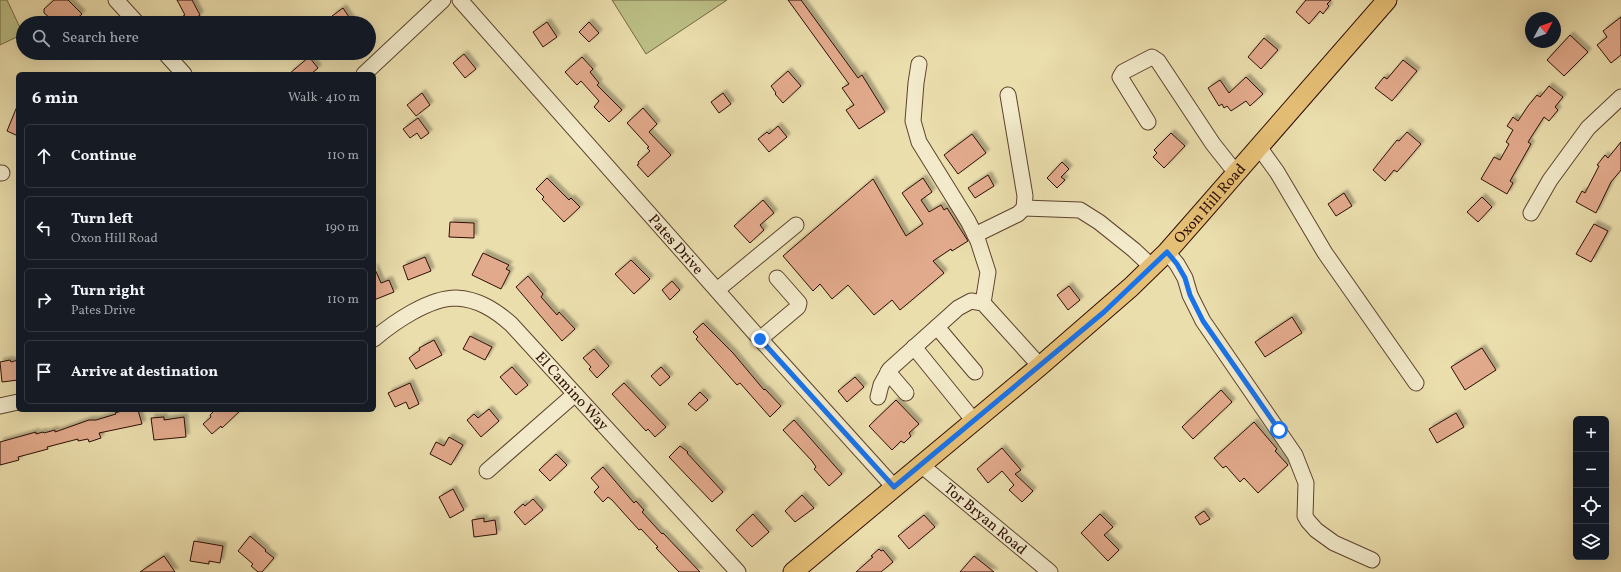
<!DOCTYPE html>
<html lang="en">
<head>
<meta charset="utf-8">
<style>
	:root { --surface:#171b24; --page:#242831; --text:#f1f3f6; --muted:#9ea1a6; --line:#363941 }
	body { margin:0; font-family:Vollkorn,serif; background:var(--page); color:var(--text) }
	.controls { position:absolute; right:12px; bottom:12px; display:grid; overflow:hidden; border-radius:6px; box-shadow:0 4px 16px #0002 }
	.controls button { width:36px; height:36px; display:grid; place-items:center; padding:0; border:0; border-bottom:1px solid var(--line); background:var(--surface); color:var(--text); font:20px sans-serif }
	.compass { position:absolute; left:1525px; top:12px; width:36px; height:36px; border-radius:50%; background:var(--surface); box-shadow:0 4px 16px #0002; rotate:49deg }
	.stop { position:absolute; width:12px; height:12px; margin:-9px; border:3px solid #1a73e8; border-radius:50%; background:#fff }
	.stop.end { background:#1a73e8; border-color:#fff; box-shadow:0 1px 4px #0008 }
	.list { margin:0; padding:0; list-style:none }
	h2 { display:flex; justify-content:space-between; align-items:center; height:52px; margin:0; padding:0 16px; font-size:17px }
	h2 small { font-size:13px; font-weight:400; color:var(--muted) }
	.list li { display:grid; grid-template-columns:26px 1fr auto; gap:12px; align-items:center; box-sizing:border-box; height:64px; margin:0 8px 8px; padding:0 8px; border:1px solid var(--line); border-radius:6px }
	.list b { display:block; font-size:15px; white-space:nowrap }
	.list p { margin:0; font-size:13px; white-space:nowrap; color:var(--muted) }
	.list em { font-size:13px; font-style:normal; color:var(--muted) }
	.icon { flex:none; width:22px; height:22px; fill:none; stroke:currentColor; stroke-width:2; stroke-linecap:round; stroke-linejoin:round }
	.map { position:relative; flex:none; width:1621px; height:572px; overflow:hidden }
	.search { position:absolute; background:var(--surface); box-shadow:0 4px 16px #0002; left:16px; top:16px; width:360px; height:44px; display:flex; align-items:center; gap:10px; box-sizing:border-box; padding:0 14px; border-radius:22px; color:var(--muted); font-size:15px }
	.panel { position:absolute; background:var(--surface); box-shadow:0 4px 16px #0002; left:16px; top:72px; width:360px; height:340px; border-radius:6px }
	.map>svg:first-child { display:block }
	.green { fill:#bcc086; stroke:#756845 }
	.building { fill:#e2aa8c; stroke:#2e0f04; filter:url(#shadow) }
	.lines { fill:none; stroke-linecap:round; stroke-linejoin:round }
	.minor-casing { stroke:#5d432e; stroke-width:17 }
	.major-casing { stroke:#2e0f04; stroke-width:21 }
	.minor { stroke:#f2eaca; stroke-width:15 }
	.major { stroke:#e6bf76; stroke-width:19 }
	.route { stroke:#1a73e8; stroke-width:5 }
	.labels { text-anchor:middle; stroke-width:4; stroke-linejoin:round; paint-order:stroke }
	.street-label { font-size:15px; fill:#2e0f04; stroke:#f2eaca }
</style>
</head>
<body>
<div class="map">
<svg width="1621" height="572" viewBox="0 0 1621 572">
	<defs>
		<filter id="shadow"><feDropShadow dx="3.5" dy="-3.5" stdDeviation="1" flood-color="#0004"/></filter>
	</defs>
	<rect width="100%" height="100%" fill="#ebdead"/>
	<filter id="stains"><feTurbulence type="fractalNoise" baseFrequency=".005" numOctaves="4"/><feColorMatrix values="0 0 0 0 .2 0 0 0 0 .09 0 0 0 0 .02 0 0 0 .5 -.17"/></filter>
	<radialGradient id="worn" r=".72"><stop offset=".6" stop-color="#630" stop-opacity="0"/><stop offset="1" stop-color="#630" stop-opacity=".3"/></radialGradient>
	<path class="green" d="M0 0H7L23 34 0 45Z
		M612 0H727L646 54Z"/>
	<path class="building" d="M54 0H68L82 14 72 23H56L44 13V9Z
		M177 0H192L200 15 196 18 199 23H187L183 16 185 15Z
		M788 0H801L858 78 862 75 885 112 859 129 846 110 854 105 842 88 849 84Z
		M1306 0H1331L1327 4 1329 6 1323 14 1320 11 1309 24 1296 12Z
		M343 8 353 23H337L332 16Z
		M1621 17V55L1611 63 1597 45 1607 37 1603 31Z
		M547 22 557 37 543 47 533 32Z
		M589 22 599 33 589 42 579 32Z
		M1570 35 1588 52 1564 76 1547 60Z
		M1264 38 1278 50 1261 69 1248 57Z
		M464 54 476 69 465 78 453 63Z
		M309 57 318 68 311 74H289Z
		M582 57 593 69 590 72 599 83 597 85 622 110 609 122 594 107 599 101 581 81 577 85 565 72Z
		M1403 60 1417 71 1392 101 1375 88 1384 77 1387 79Z
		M788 71 801 86 783 103 775 94 776 93 771 86Z
		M1246 77 1263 94 1250 106 1246 101 1231 111 1227 106 1224 108 1222 104 1219 106 1208 88 1220 80 1229 93Z
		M1549 86 1563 97 1555 107 1558 110 1549 121 1544 117 1528 142 1531 144 1510 181 1513 183 1507 194 1481 179 1494 157 1500 160 1509 144 1506 142 1513 130 1507 126 1513 117 1518 121 1528 106 1537 95 1540 97Z
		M422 93 430 105 416 116 407 105Z
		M723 93 731 104 719 113 711 102Z
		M18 104V136L7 131Z
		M643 108 657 124 649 132 671 155 648 177 637 165 639 164 638 162 650 151 647 148 649 147 627 123Z
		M418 118 429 133 421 139 417 133 410 138 403 129Z
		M778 126 787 137 769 152 758 139 767 132 769 134Z
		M1407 132 1421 144 1397 172 1394 170 1385 181 1373 170 1397 140 1399 141Z
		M1171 133 1185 146 1164 168 1153 157 1157 153 1154 150Z
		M972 134 986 153 958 174 944 155Z
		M1621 142V170L1611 182 1596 213 1576 202 1582 191 1585 193 1599 166 1597 165 1605 155 1608 158Z
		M1062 162 1069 169 1061 177 1065 180 1057 188 1047 178Z
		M988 175 994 186 975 198 968 188Z
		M547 178 569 200 571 198 580 207 564 222 542 199 544 197 536 189Z
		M923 178 932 192 921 200 929 212 941 205 944 210 947 208 968 241 952 251 951 249 933 261 944 273 900 310 892 300 874 315 848 285 832 299 820 284 813 291 783 256 873 179 906 236 923 224 902 193Z
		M1344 193 1352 206 1336 216 1328 204Z
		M1482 197 1492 207 1478 222 1467 212Z
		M763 200 774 213 760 225 764 230 750 243 734 226Z
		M450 222 474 223V238L449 237Z
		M1594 224 1608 231 1591 262 1576 254Z
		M483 253 509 265 506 269 510 271 501 289 472 275Z
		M425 257 431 271 408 280 403 266Z
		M631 260 650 279 634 294 615 274Z
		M374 267 381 283 389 280 394 292 374 300Z
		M528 276 543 294 541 297 557 315 559 312 575 329 562 341 516 287Z
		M672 281 680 290 670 300 662 290Z
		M1069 286 1080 300 1068 310 1057 295Z
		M1292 317 1302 333 1265 357 1255 342Z
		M703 323 733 353 764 390 765 389 781 406 770 417 740 383 737 385 696 339 698 337 693 332Z
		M470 336 492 347 485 360 463 349Z
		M434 340 442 355 416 369 409 358 420 350 419 348Z
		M1482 348 1496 370 1465 390 1451 367Z
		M594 349 609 366 597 378 589 369 591 367 583 358Z
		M10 360 11 362 18 360V380L2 382 0 362Z
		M512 367 528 385 516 395 500 377Z
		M661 367 670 377 660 386 651 376Z
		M855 377 864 387 847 402 838 391Z
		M410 383 419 404 409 409 406 402 395 407 388 393Z
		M624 383 666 427 655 437 648 429 646 431 612 394Z
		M1221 390 1232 402 1193 439 1182 427Z
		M700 392 708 400 696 411 688 404Z
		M896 400 919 424 909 433 911 436 904 443 901 441 892 450 869 426Z
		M489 409 499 421 481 437 467 420 474 414 478 418Z
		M125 410H138L142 424 99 433 101 438 89 442 88 439 78 441V439L47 447 48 449 18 457 19 460 0 465V442L36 432V434L43 432 44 433 55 430V432L89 420H96L116 414 115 413Z
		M215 410H241L222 428 221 426 212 434 203 424 211 417 210 415Z
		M1456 413 1464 427 1437 443 1429 429Z
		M164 417V420L184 417 186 437 154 440 151 418Z
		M794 420 842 474 829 486 814 469 816 467 812 461 783 430Z
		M1254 422 1277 449 1275 451 1288 465 1258 493 1244 478 1240 482 1226 466 1223 468 1214 458Z
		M449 437 463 445 451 465 430 454 436 442 444 446Z
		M680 446 688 452 687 453 723 492 712 502 669 457Z
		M1002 448 1021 470 1015 474 1033 491 1022 502 1009 490 1014 485 1002 471 988 483 977 469Z
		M556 454 567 465 550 481 539 470Z
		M603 467 634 503 636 501 644 510 642 512 662 534 663 533 700 572H679L656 548 658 547 641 529 639 530 612 500 608 497 603 502 594 492 599 487 591 478Z
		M453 489 464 510 450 518 439 497Z
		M802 495 814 508 795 522 785 511Z
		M533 499 543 510 525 525 514 512 523 504 525 506Z
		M1204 511 1210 519 1200 525 1195 517Z
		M753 514 769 532 752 547 736 530Z
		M1100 514 1113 527 1104 535 1119 550 1108 561 1081 533Z
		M924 515 935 527 909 549 898 536Z
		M484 518V522L495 520 497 534 474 537 472 520Z
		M250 536 266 550 265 551 274 558 262 572H258L251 566 253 564 238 551Z
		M194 541 223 546 220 563 209 561V564L190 561Z
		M879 549 881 551 883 550 893 562 881 572H856L873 557 871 556Z
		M164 556 175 572H140Z
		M974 556 994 572H960Z"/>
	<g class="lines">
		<defs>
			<g id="minor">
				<path d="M116 0 137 23"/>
				<path id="s1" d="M460 0 760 339 894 487"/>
				<path d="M165 53 184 74"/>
				<path d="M919 64 916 83 913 121 919 142 968 221 978 241 988 272 983 303"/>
				<path d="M364 74 443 0"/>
				<path d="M1148 122 1120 77 1123 72 1152 57 1158 61 1213 144 1236 173"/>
				<path d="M1259 147 1277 172 1325 253 1416 383"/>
				<path d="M0 173H2"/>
				<path d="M1024 208 1080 210 1099 222 1134 250 1152 267"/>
				<path d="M1531 213 1550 180 1588 128 1621 97"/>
				<path d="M975 235 1018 214 1024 208 1025 196 1008 95"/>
				<path d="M1167 252 1177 264 1185 278 1190 295 1203 321 1295 455 1306 483 1305 516 1308 521 1316 530 1334 543 1372 560"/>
				<path d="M717 290 796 225"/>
				<path d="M937 327 975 372"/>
				<path id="s2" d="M374 339C394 322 429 298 456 298 478 299 495 310 511 324L738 572"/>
				<path d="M760 339 798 307 799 303 777 278"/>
				<path d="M914 347 974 421"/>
				<path d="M888 372 906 393"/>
				<path d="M878 397 881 385 890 369 958 308 971 301 983 303 1040 366"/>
				<path d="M0 406 18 402"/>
				<path id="s3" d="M921 465 1050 572"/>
				<path d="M487 471 575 394"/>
			</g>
			<g id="major">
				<path id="s4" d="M793 572 1040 366 1131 287 1167 252 1203 211 1387 0"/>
			</g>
		</defs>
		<use href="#minor" class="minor-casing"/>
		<use href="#major" class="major-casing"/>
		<use href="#minor" class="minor"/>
		<use href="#major" class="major"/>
	</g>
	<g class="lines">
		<path class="route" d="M760 339 894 487 1104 312 1167 252 1177 264 1185 278 1190 295 1203 321 1279 430"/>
	</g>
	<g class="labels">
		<g class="street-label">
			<text dy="5" stroke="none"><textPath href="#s4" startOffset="557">Oxon Hill Road</textPath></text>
			<text dy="5" stroke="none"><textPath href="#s1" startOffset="326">Pates Drive</textPath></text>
			<text dy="5" stroke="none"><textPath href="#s2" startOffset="246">El Camino Way</textPath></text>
			<text dy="5" stroke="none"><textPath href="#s3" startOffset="84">Tor Bryan Road</textPath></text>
		</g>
	</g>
	<rect width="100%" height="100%" filter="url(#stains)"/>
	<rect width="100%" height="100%" fill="url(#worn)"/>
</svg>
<div class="controls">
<button>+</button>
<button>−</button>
<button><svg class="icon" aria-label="locate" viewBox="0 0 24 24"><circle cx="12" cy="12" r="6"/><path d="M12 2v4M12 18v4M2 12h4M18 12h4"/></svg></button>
<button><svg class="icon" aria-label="layers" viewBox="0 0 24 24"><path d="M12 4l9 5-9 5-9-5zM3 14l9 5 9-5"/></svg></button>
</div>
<svg class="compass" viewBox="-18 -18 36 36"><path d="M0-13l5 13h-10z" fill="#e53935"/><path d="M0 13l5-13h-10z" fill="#9ea1a6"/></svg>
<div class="stop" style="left:1279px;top:430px"></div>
<div class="stop end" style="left:760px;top:339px"></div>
<div class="search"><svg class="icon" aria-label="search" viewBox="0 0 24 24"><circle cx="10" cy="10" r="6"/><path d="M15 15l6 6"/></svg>Search here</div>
<section class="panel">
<h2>6 min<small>Walk · 410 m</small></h2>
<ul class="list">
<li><svg class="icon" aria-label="ahead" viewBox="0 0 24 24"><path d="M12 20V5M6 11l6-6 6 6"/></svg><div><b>Continue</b></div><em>110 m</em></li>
<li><svg class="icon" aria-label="left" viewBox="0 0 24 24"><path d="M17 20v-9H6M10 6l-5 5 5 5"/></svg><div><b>Turn left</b><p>Oxon Hill Road</p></div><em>190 m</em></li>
<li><svg class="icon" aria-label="right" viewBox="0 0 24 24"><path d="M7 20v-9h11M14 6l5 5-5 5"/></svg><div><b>Turn right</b><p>Pates Drive</p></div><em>110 m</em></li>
<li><svg class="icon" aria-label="arrive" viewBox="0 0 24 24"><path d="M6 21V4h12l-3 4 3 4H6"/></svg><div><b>Arrive at destination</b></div></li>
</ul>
</section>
</div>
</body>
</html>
